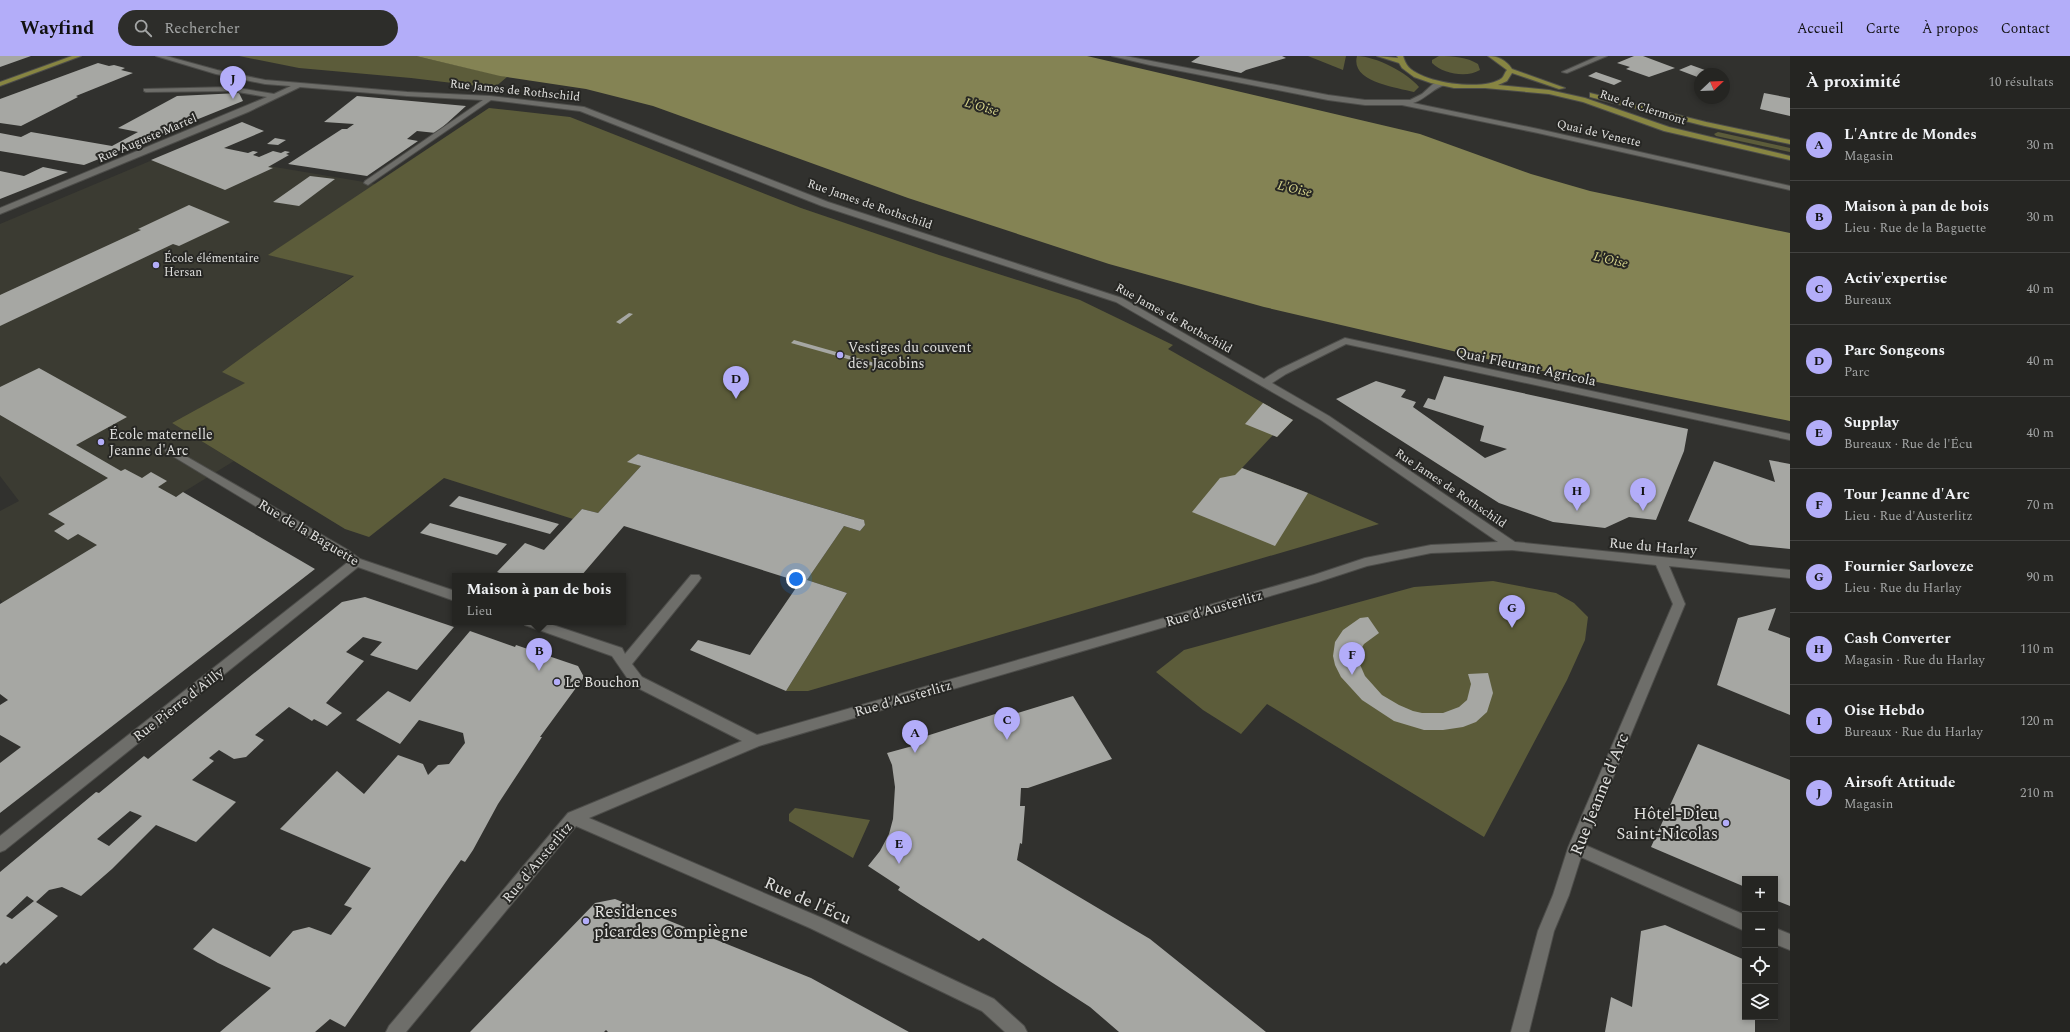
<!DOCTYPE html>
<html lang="fr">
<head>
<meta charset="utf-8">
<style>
	:root { --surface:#252522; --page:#2d2d2a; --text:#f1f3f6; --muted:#a3a5a5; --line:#424240; --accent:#b3adf9 }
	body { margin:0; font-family:Spectral,serif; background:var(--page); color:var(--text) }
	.controls { position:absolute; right:12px; bottom:12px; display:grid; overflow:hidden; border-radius:0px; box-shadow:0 2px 6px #0003 }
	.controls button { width:36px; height:36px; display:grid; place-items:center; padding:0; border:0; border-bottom:1px solid var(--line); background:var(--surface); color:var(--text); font:20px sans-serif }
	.compass { position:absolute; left:1694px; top:12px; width:36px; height:36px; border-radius:50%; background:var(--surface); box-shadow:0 2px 6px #0003; rotate:67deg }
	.you { position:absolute; left:796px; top:523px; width:14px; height:14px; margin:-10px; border:3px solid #fff; border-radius:50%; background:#1a73e8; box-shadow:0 0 0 6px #1a73e833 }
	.badge { display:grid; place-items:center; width:26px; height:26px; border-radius:50%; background:var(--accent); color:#111; font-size:13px; font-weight:700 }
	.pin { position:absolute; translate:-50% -33px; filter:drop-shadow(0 1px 2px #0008) }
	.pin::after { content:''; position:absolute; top:21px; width:14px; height:12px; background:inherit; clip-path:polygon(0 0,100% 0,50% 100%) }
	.popup { position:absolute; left:452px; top:517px; width:174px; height:52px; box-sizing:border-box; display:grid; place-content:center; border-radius:0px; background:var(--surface); filter:drop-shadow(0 1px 3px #0005); font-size:13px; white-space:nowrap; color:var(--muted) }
	.popup b { font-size:15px; color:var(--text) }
	.popup::after { content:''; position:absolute; left:50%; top:100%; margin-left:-8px; border:8px solid transparent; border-top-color:var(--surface) }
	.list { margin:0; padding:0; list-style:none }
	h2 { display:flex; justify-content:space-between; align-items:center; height:52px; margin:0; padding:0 16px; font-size:17px }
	h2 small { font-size:13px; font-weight:400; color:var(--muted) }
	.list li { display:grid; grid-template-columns:26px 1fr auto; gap:12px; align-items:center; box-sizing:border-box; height:72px; padding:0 16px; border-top:1px solid var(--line) }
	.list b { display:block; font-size:15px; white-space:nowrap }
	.list p { margin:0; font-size:13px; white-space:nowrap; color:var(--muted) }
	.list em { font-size:13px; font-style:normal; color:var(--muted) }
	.icon { flex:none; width:22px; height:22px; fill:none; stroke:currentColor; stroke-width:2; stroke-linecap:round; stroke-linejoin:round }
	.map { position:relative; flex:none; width:1790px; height:976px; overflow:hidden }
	header { display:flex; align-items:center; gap:24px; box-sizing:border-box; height:56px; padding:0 20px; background:var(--accent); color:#111 }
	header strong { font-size:19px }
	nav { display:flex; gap:22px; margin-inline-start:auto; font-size:14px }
	.search { width:280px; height:36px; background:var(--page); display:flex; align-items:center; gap:10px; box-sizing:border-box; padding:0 14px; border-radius:22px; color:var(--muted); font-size:15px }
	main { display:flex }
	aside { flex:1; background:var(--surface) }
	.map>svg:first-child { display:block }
	.built { fill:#3b3b32 }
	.green { fill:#5c5c3a }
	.water { fill:#848354 }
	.building { fill:#a6a7a3; fill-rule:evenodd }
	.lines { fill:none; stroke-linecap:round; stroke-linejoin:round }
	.minor-casing { stroke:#4d4d4a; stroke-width:2 }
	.major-casing { stroke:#4d4d4a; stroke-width:2 }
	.minor { fill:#6e6e6a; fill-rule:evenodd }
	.major { fill:#878542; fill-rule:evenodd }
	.poi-dot { fill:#b3adf9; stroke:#272724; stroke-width:1.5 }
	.labels { text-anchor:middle; stroke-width:4; stroke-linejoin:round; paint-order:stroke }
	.far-street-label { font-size:12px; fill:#e0e0de; stroke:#272724 }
	.far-poi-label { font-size:12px; fill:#e0e0de; stroke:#272724; text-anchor:start }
	.far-water-label { font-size:13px; font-style:italic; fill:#dad88d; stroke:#272724 }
	.poi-label { font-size:14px; fill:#e0e0de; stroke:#272724; text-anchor:start }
	.street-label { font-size:14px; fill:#e0e0de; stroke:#272724 }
	.near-street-label { font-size:17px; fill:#e0e0de; stroke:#272724 }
	.near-poi-label { font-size:17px; fill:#e0e0de; stroke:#272724; text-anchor:end }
</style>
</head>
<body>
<header>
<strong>Wayfind</strong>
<div class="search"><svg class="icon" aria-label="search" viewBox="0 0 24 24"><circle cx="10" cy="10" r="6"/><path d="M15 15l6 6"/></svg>Rechercher</div>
<nav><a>Accueil</a><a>Carte</a><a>À propos</a><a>Contact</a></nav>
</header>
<main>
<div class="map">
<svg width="1790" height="976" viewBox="0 0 1790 976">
	<rect width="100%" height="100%" fill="#31312e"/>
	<path class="built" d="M193 87 245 106 376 128 269 199 354 219 223 316 246 327 172 367 234 405 3 547 0 543V455L19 445 0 420V168Z"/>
	<path class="green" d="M239 0H416L507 21 494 32 411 22 299 12Z
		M1308 0H1346L1343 14Z
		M1357 0C1375 0 1408 17 1419 31L1414 36C1396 31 1350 26 1357 0Z
		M1439 0C1453 0 1467 1 1478 8L1480 14C1467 22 1443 18 1432 7V4Z
		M489 52 570 61 801 152 939 199 1080 244 1173 289 1168 293 1293 364 1277 381 1273 379 1242 412 1308 437 1379 468 808 635H786L847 537 807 524 844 470 860 475 865 469 864 465 861 463 638 398 628 406 641 410 598 457 582 453 573 463 444 422 369 481 345 473 172 367 245 327 222 316 354 220 268 199Z
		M1718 76 1790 92V96L1716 80 1714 78Z
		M1493 525 1556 537 1574 547 1588 561 1585 584 1567 624 1484 781 1267 648 1241 678 1203 654 1156 616 1184 594 1414 531Z
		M795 752 870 764 853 802 789 765V758Z"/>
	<path class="water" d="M416 0H1087L1420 78 1531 118 1590 135 1790 177V365L1513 309 1264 251 1109 208 908 142 653 50 586 33 500 20Z"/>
	<path class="building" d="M0 0H31L0 11Z
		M1200 0H1282L1286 2 1246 14 1241 17 1191 6Z
		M1634 0H1643L1675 12 1649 21 1626 13 1630 11 1617 7Z
		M98 7 109 10 114 9 125 12 121 14 133 17 76 40 78 41 21 70 0 67V43Z
		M1691 9 1716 18H1700V22L1679 14Z
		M1596 16 1622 25 1614 29 1588 20Z
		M239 37 243 45 84 109 0 95V77L21 81 31 76 112 90 138 76 118 72 177 40Z
		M1764 37 1790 42V60L1760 53Z
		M357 40 466 50 436 77 417 75 407 83 418 85 367 120 288 108 342 73H347L354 68 324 66Z
		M242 66 264 75 224 92 248 97 253 95 258 96 253 99 259 101 273 95 281 97 285 95 290 96 286 98 289 99 268 111 273 112 225 134 151 104Z
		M275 82 286 84 278 89 267 88Z
		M43 111 68 116 0 143V115L24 120Z
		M310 120 335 123 299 150 273 146Z
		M189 149 230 166 179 190 173 188 0 270V239L141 174 138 173Z
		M629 257 633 258 620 268 616 266Z
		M794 284 889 311 887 314 791 287Z
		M39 312 127 361 76 389 121 415 125 413 142 422 151 416 167 425 158 431 176 441 183 436 315 513 0 757V707L21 691 0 679V649L8 644 0 638V548L97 489 78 478 68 484 54 475 65 468 48 458 108 422 0 359V331Z
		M1444 320 1688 373 1684 395 1656 464 1629 461 1605 472 1553 466 1499 447 1336 343 1376 325 1406 334 1401 341 1416 346 1413 351 1485 402 1507 393 1480 385 1484 370 1423 351 1428 342 1435 344Z
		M1263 347 1293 364 1277 381 1245 368Z
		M638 398 864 464 865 469 860 475 844 470 807 524 847 537 786 635 690 594 698 584 750 599 800 526 624 470 581 520H507L497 516 525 487 544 494 582 453 598 457 641 410 627 406Z
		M1769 404 1790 408V493L1750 489 1688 465 1714 405 1775 426Z
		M1242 412 1308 437 1275 490 1192 456 1220 422 1235 419Z
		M459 440 559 468 550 478 449 450Z
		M430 467 507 488 497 499 420 477Z
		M365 541 454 571 417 614 370 599 382 586 363 581 346 596 364 605 326 647 342 657 327 670 314 663 312 665 289 651 255 679 264 684 246 701 234 703 219 694 209 702 214 705 192 724 236 746 196 786 156 769 112 813 81 840 62 831 49 834 36 846 58 860 6 908 4 906 0 910V816L96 736 99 737 144 700 148 703 342 546ZM130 755 142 760 109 790 97 783ZM27 840 34 845 12 863 6 860Z
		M1776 552 1768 574 1790 582V659L1717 629 1738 562Z
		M1368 561 1379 577 1364 588 1360 595 1358 604 1365 620 1382 639 1399 649 1413 655 1422 657H1443L1459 651 1467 644 1471 628 1468 618 1488 617 1493 637 1487 656 1476 666 1463 671 1443 674H1424L1394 665 1362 644 1341 621 1335 609 1333 600 1335 586 1343 574 1360 562Z
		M470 575 515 591 516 589 578 610 584 621 540 681H542L498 748 473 794 465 806 461 804 345 971 330 963 315 976H220L271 932 218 907 193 893 213 872 270 901 293 875 309 871 331 879 352 852 344 849 371 812 280 773 337 715 364 738 398 699 423 708 428 719 438 709 449 708 465 687 463 677 419 664 400 688 356 664 388 635 410 646Z
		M1073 640 1112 703 1028 732H1021L1020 750H1025L1022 788 1020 787 1017 804 1150 883 1266 976H1119L1090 951 983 882 979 885 921 849 898 834 900 831 868 810 880 795 889 778 893 763 895 731 892 709 887 697 920 688 917 683 995 658 998 663Z
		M1698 688 1790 724V850L1775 844V823H1745V831L1651 791Z
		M615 843 811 922 909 976H608L606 974 604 976H470L595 847Z
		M1665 869 1745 904V961H1755V976H1605L1611 941 1632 951 1641 875Z"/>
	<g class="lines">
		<defs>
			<path id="minor" d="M156 0H166L217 14 265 24 407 36 490 40 584 51 828 146 1122 242 1264 323 1278 314 1345 282 1790 378V384L1346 288 1286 318 1272 327 1329 360 1515 486 1790 514V522L1669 510 1685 548 1585 789 1745 859V875L1581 801 1569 839 1554 875 1529 976H1511L1538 875 1553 839 1568 792 1673 548 1656 509 1512 494 1431 497 1367 510 1318 526 759 690 589 762 822 862 994 943 1024 970 1027 976H1005L982 955 810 872 576 770 406 976H386L389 970 568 757 742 685 632 629 612 600 525 569 524 566H544L622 592 625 598 691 519H699L701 522 699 525 632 608 642 621 757 679 1314 519 1365 502 1431 489 1498 486 1321 364 1116 246 822 150 580 55 491 44 368 129 364 127 365 125 483 44 407 40 300 31 248 56 0 158V152L267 41 232 35 146 36 144 35V33L232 31 274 38 291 30 265 28 216 18Z
				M1112 0H1125L1328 39 1365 44H1410L1422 38 1433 28 1443 26 1446 28 1445 29C1433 32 1426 43 1413 47L1538 73 1790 130V134L1538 77 1402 49H1365L1328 44 1150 9Z
				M1598 0H1607L1567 17 1562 16Z
				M170 391 348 494 360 503 455 535V545L358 511 5 794 0 796V780L348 506 166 396 165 394Z
				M1775 872 1790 878V894L1775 888Z"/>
			<path id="major" d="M72 0H81L0 30V26Z
				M1377 0 1398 2 1397 0H1403C1404 3 1405 6 1407 9 1419 27 1485 36 1502 22 1504 20 1505 16 1507 14L1488 0C1498 0 1506 4 1512 13L1565 32 1559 33 1512 17 1507 25 1498 29 1549 34 1585 42 1669 71 1790 100V104L1664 75 1583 46 1549 38 1485 32H1454L1431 27 1414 21 1402 12 1399 7Z
				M1590 37 1706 66 1790 84V88L1705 70 1590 41Z"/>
		</defs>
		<use href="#minor" class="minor-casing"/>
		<use href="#major" class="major-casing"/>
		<use href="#minor" class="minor"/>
		<use href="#major" class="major"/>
	</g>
	<g class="poi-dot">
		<circle cx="156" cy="209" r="4"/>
		<circle cx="840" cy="299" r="4"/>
		<circle cx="101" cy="386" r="4"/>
		<circle cx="557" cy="626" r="4"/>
		<circle cx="1726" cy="767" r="4"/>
		<circle cx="586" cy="865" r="4"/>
	</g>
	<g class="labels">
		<g class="far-street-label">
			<text transform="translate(515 34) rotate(6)" y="4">Rue James de Rothschild</text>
			<text transform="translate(1643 51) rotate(18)" y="4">Rue de Clermont</text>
			<text transform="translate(1599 77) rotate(13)" y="4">Quai de Venette</text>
			<text transform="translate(147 82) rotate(-23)" y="4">Rue Auguste Martel</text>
			<text transform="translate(870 148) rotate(19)" y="4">Rue James de Rothschild</text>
			<text transform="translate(1174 262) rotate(29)" y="4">Rue James de Rothschild</text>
			<text transform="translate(1451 432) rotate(34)" y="4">Rue James de Rothschild</text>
		</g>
		<g class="far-poi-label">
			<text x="164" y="206">École élémentaire<tspan x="164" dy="14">Hersan</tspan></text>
		</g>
		<g class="far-water-label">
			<text transform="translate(982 50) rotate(16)" y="5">L'Oise</text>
			<text transform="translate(1295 132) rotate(13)" y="5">L'Oise</text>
			<text transform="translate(1611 203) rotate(13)" y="5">L'Oise</text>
		</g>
		<g class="poi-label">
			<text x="848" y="296">Vestiges du couvent<tspan x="848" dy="16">des Jacobins</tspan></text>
			<text x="109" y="383">École maternelle<tspan x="109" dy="16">Jeanne d'Arc</tspan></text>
			<text x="565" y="631">Le Bouchon</text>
		</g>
		<g class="street-label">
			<text transform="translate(1526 310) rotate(12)" y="5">Quai Fleurant Agricola</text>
			<text transform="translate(309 476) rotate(31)" y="5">Rue de la Baguette</text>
			<text transform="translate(1653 490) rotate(5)" y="5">Rue du Harlay</text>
			<text transform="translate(1214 552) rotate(-16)" y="5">Rue d'Austerlitz</text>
			<text transform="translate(903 642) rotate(-16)" y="5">Rue d'Austerlitz</text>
			<text transform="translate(178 648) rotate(-38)" y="5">Rue Pierre d'Ailly</text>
			<text transform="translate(537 806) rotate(-50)" y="5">Rue d'Austerlitz</text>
		</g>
		<g class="near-street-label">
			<text transform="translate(1599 738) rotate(-68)" y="6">Rue Jeanne d'Arc</text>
			<text transform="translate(808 844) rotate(24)" y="6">Rue de l'Écu</text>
		</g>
		<g class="near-poi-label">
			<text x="1718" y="763">Hôtel-Dieu<tspan x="1718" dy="20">Saint-Nicolas</tspan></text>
			<text x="594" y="861" text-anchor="start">Residences<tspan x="594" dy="20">picardes Compiègne</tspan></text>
		</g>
	</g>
</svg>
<div class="controls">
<button>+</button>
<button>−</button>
<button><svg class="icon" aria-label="locate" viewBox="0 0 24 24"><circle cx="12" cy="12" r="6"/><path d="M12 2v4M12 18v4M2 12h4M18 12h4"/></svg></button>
<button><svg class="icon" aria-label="layers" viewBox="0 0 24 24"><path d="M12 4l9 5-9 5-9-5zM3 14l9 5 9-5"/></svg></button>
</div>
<svg class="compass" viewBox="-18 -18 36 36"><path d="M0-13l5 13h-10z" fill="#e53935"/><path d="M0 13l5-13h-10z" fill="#a3a5a5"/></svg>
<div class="you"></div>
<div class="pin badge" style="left:915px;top:697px">A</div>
<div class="pin badge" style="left:539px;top:615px">B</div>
<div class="popup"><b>Maison à pan de bois</b>Lieu</div>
<div class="pin badge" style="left:1007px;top:684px">C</div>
<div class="pin badge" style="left:736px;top:343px">D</div>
<div class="pin badge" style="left:899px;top:808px">E</div>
<div class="pin badge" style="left:1352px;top:619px">F</div>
<div class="pin badge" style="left:1512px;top:572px">G</div>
<div class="pin badge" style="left:1577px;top:455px">H</div>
<div class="pin badge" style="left:1643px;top:455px">I</div>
<div class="pin badge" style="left:233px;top:43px">J</div>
</div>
<aside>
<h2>À proximité<small>10 résultats</small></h2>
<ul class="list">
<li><span class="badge">A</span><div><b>L'Antre de Mondes</b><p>Magasin</p></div><em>30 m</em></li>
<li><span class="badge">B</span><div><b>Maison à pan de bois</b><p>Lieu · Rue de la Baguette</p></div><em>30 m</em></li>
<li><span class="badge">C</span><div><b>Activ'expertise</b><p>Bureaux</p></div><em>40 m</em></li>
<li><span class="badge">D</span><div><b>Parc Songeons</b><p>Parc</p></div><em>40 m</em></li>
<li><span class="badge">E</span><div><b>Supplay</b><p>Bureaux · Rue de l'Écu</p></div><em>40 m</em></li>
<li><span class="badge">F</span><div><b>Tour Jeanne d'Arc</b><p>Lieu · Rue d'Austerlitz</p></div><em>70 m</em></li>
<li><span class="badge">G</span><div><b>Fournier Sarloveze</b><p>Lieu · Rue du Harlay</p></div><em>90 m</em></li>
<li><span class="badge">H</span><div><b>Cash Converter</b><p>Magasin · Rue du Harlay</p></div><em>110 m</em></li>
<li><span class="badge">I</span><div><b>Oise Hebdo</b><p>Bureaux · Rue du Harlay</p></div><em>120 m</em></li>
<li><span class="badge">J</span><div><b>Airsoft Attitude</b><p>Magasin</p></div><em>210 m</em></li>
</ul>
</aside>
</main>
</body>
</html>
